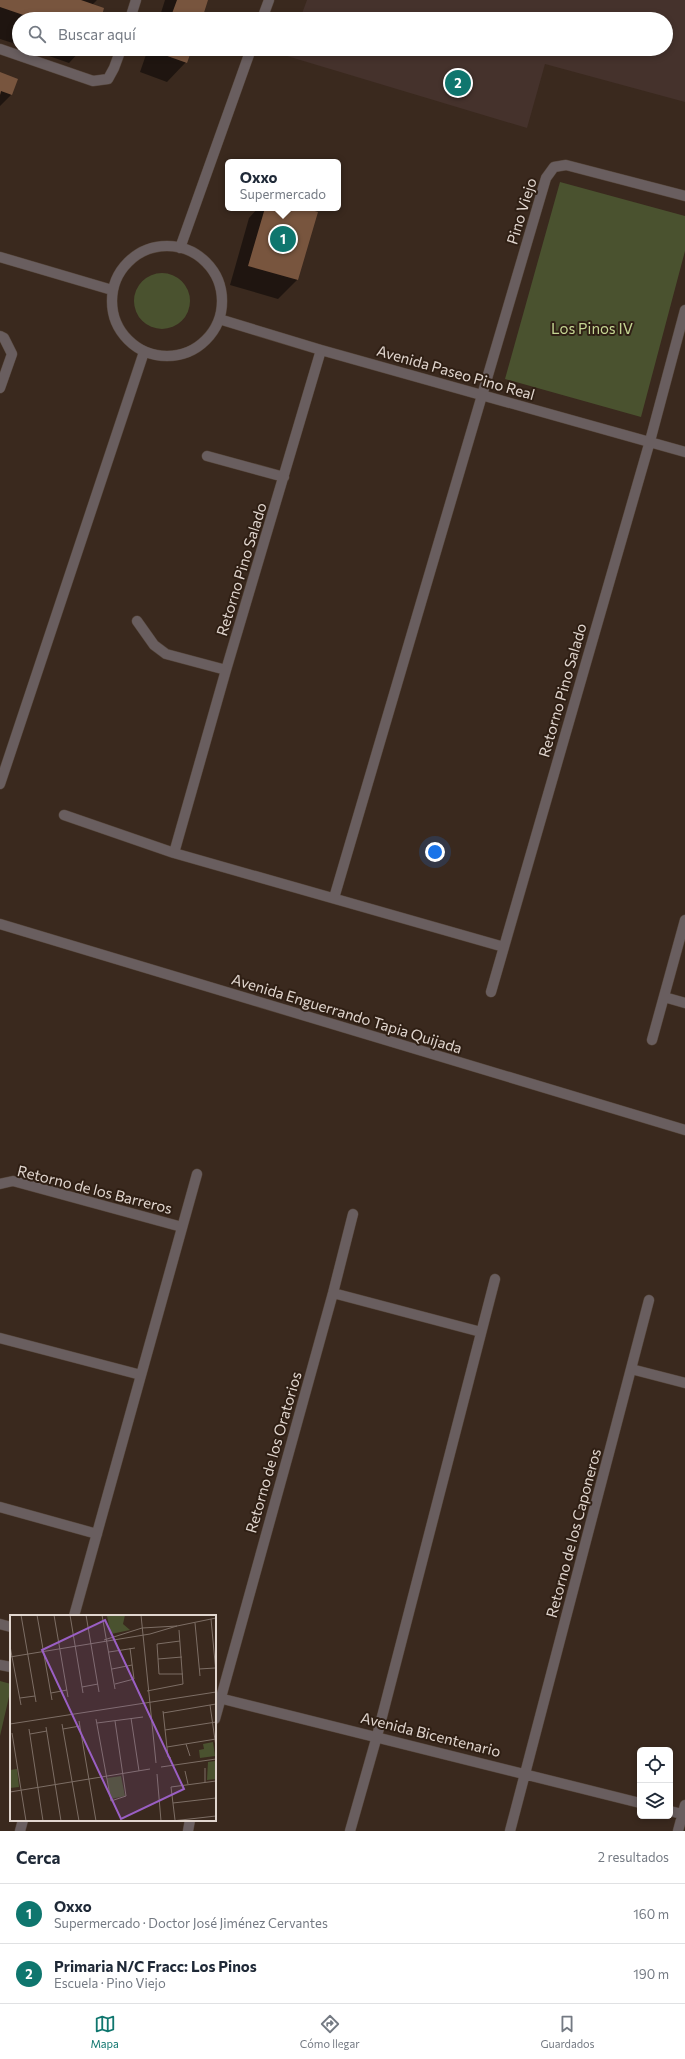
<!DOCTYPE html>
<html lang="es">
<head>
<meta charset="utf-8">
<style>
  body { margin:0; font-family:Commissioner,sans-serif; background:#f2f2f3; color:#1f2937 }
  .controls { position:absolute; right:12px; bottom:12px; display:grid; overflow:hidden; border-radius:6px; box-shadow:0 2px 6px #0003 }
  .controls button { width:36px; height:36px; display:grid; place-items:center; padding:0; border:0; border-bottom:1px solid #e0e1e3; background:#fff; color:#1f2937; font:20px sans-serif }
  .you { position:absolute; left:435px; top:852px; width:14px; height:14px; margin:-10px; border:3px solid #fff; border-radius:50%; background:#1a73e8; box-shadow:0 0 0 6px #1a73e833 }
  .badge { display:grid; place-items:center; width:26px; height:26px; border-radius:50%; background:#0f766e; color:#fff; font-size:13px; font-weight:700 }
  .pin { position:absolute; translate:-50% -50%; border:2px solid #fff; box-shadow:0 1px 4px #0006 }
  .popup { position:absolute; left:225px; top:159px; width:116px; height:52px; box-sizing:border-box; display:grid; place-content:center; border-radius:6px; background:#fff; filter:drop-shadow(0 1px 3px #0005); font-size:13px; white-space:nowrap; color:#747a83 }
  .popup b { font-size:15px; color:#1f2937 }
  .popup::after { content:''; position:absolute; left:50%; top:100%; margin-left:-8px; border:8px solid transparent; border-top-color:#fff }
  .list { margin:0; padding:0; list-style:none }
  h2 { display:flex; justify-content:space-between; align-items:center; height:52px; margin:0; padding:0 16px; font-size:17px }
  h2 small { font-size:13px; font-weight:400; color:#747a83 }
  .list li { display:grid; grid-template-columns:26px 1fr auto; gap:12px; align-items:center; box-sizing:border-box; height:60px; padding:0 16px; border-top:1px solid #e0e1e3 }
  .list b { display:block; font-size:15px; white-space:nowrap }
  .list p { margin:0; font-size:13px; white-space:nowrap; color:#747a83 }
  .list em { font-size:13px; font-style:normal; color:#747a83 }
  .icon { flex:none; width:22px; height:22px; fill:none; stroke:currentColor; stroke-width:2; stroke-linecap:round; stroke-linejoin:round }
  .map { position:relative; flex:none; width:685px; height:1831px; overflow:hidden }
  .search { position:absolute; background:#fff; box-shadow:0 2px 6px #0003; left:12px; right:12px; top:12px; height:44px; display:flex; align-items:center; gap:10px; box-sizing:border-box; padding:0 14px; border-radius:22px; color:#747a83; font-size:15px }
  .sheet { height:172px; background:#fff }
  nav { display:flex; justify-content:space-around; align-items:center; box-sizing:border-box; height:56px; border-top:1px solid #e0e1e3; background:#fff; font-size:11px; color:#747a83 }
  nav a { display:grid; justify-items:center; gap:2px }
  nav .on { color:#0f766e }
  .map>svg:first-child { display:block }
</style>
</head>
<body>
<div class="map">
<svg width="685" height="1831" viewBox="0 0 685 1831">
  <rect width="100%" height="100%" fill="#3a291e"/>
  <path fill="#45322c" d="M307,0H685V102L545,64L527,128L287,56L289,49H666V19H300Z"/>
  <path fill="#4a522f" d="M560,182L685,216V251L641,417L505,379Z
    M134 301a28 28 0 1 1 56 0a28 28 0 1 1-56 0Z
    M0,1681L11,1684V1688L0,1736Z"/>
  <path fill="#0007" d="M0,0H97L92,5L99,19H19V45L0,39Z
    M165,0H207L201,19H159Z
    M29,49H82L69,63Z
    M148,49H191L186,62L167,82L140,72Z
    M0,73L11,95L0,106Z
    M258,208H301L316,212L297,280L278,299L230,285L249,218Z"/>
  <path fill="#78553e" d="M0,0H81L104,8L101,19H35L0,7Z
    M177,0H208L202,19H170Z
    M160,49H192L187,63L159,53Z
    M0,72L18,79L12,95L1,91L0,95Z
    M265,208H305L318,212L298,280L248,266Z"/>
  <g fill="none" stroke-linecap="round" stroke-linejoin="round">
    <g stroke="#55453a" stroke-width="11">
      <path id="minor" d="M130,19L136,0
        M262,19L269,0
        M0,49L93,81L108,79L114,68L121,49
        M112 301a55 55 0 1 1 110 0a55 55 0 1 1-110 0Z
        M180,248L251,49
        M0,257L112,290
        M219,319L321,350L685,452
        M0,336L4,338L12,354L0,388
        M207,456L284,477
        M137,621L154,645L166,654L226,670
        M0,784L144,352
        M64,815L174,853L504,947
        M174,853L226,670L321,350
        M334,898L546,178L554,167L566,165L685,196
        M0,924L685,1130
        M491,992L650,441L685,310
        M664,997L685,1003
        M652,1040L685,920
        M0,1184L13,1181L182,1227
        M333,1293L481,1332
        M0,1338L141,1375
        M631,1369L685,1383
        M0,1507L97,1534
        M74,1616L197,1174
        M0,1624L11,1627
        M0,1665L11,1667
        M215,1697L640,1803
        M215,1719L333,1293L353,1214
        M670,1811L685,1815
        M20,1831L23,1820
        M188,1831L190,1820
        M350,1831L377,1736L495,1279
        M510,1831L649,1300
        M678,1831L685,1805"/>
    </g>
    <use href="#minor" stroke="#695e5f" stroke-width="10"/>
  </g>
  <g text-anchor="middle" dominant-baseline="central" stroke-width="4" stroke-linejoin="round" paint-order="stroke">
    <g font-size="15" fill="#e1d6cf" stroke="#2f1f14">
      <text transform="translate(521 211) rotate(-73)">Pino Viejo</text>
      <text transform="translate(456 372) rotate(16)">Avenida Paseo Pino Real</text>
      <text transform="translate(241 569) rotate(-73)">Retorno Pino Salado</text>
      <text transform="translate(562 690) rotate(-74)">Retorno Pino Salado</text>
      <text transform="translate(347 1013) rotate(17)">Avenida Enguerrando Tapia Quijada</text>
      <text transform="translate(95 1189) rotate(14)">Retorno de los Barreros</text>
      <text transform="translate(273 1452) rotate(-74)">Retorno de los Oratorios</text>
      <text transform="translate(573 1533) rotate(-75)">Retorno de los Caponeros</text>
      <text transform="translate(431 1734) rotate(14)">Avenida Bicentenario</text>
    </g>
    <g font-size="15" fill="#c5d593" stroke="#2f1f14">
      <text x="592" y="328">Los Pinos IV</text>
    </g>
  </g>
  <g transform="translate(10 1615)">
    <rect width="206" height="206" fill="#3a291e"/>
    <path d="M115,0L113,9L120,15L101,19L97,1ZM203,127L205,141L190,143L189,135L194,134L193,129ZM205,146L206,164L197,165L198,147ZM7,154L9,172L0,173V155ZM111,161L115,181L101,184L97,163Z" fill="#4a522f"/>
    <path fill="none" stroke="#7d6e65" stroke-width="1" d="M11,0L26,87M27,0L42,85M44,0L58,82M60,0L73,78M76,0L89,77M92,0L105,74M131,0L146,148M144,0H157M201,4L206,58M185,8L190,61M94,25L132,13L167,11L206,3M170,26L147,29L149,59H173M0,31L11,90M99,37L125,33M0,42L140,19L167,11M148,44L172,42M102,54L122,50M189,54L205,53M105,69L124,64L120,33M72,72L88,69M137,76L173,69L169,15M41,78L57,75M10,83L25,81M200,90L206,132M153,96L158,142L161,143M153,98L206,89M121,103L129,156M86,104L101,186L116,181L105,106M69,106L86,206M87,108L133,102M0,109L206,77M52,109L69,206M36,112L51,206M19,114L33,206M53,114L70,111M155,115L206,107M2,118L16,206M20,119L37,116M176,129L180,141M157,132L206,124M151,152L206,144M175,156L178,169M147,159L151,206M195,167V153M0,177L140,154M163,188L206,183M165,205L161,172L206,166M162,206L206,201"/>
    <path fill="#9a5fc4" fill-opacity="0.15" stroke="#9a5fc4" stroke-width="2" d="M95,5L174,174L111,204L32,35Z"/>
    <rect width="206" height="206" fill="none" stroke="#e1d6cf" stroke-width="2"/>
  </g>
</svg>
<div class="controls">
<button><svg class="icon" aria-label="locate" viewBox="0 0 24 24"><circle cx="12" cy="12" r="6"/><path d="M12 2v4M12 18v4M2 12h4M18 12h4"/></svg></button>
<button><svg class="icon" aria-label="layers" viewBox="0 0 24 24"><path d="M12 4l9 5-9 5-9-5zM3 14l9 5 9-5"/></svg></button>
</div>
<div class="you"></div>
<div class="pin badge" style="left:283px;top:239px">1</div>
<div class="popup"><b>Oxxo</b>Supermercado</div>
<div class="pin badge" style="left:458px;top:83px">2</div>
<div class="search"><svg class="icon" aria-label="search" viewBox="0 0 24 24"><circle cx="10" cy="10" r="6"/><path d="M15 15l6 6"/></svg>Buscar aquí</div>
</div>
<section class="sheet">
<h2>Cerca<small>2 resultados</small></h2>
<ul class="list">
<li><span class="badge">1</span><div><b>Oxxo</b><p>Supermercado · Doctor José Jiménez Cervantes</p></div><em>160 m</em></li>
<li><span class="badge">2</span><div><b>Primaria N/C Fracc: Los Pinos</b><p>Escuela · Pino Viejo</p></div><em>190 m</em></li>
</ul>
</section>
<nav>
<a class="on"><svg class="icon" aria-label="map" viewBox="0 0 24 24"><path d="M3 6l6-2 6 2 6-2v14l-6 2-6-2-6 2zM9 4v14M15 6v14"/></svg>Mapa</a>
<a><svg class="icon" aria-label="directions" viewBox="0 0 24 24"><path d="M12 3l9 9-9 9-9-9zM9 14v-3h6M13 9l2 2-2 2"/></svg>Cómo llegar</a>
<a><svg class="icon" aria-label="saved" viewBox="0 0 24 24"><path d="M7 4h10v16l-5-4-5 4z"/></svg>Guardados</a>
</nav>
</body>
</html>
